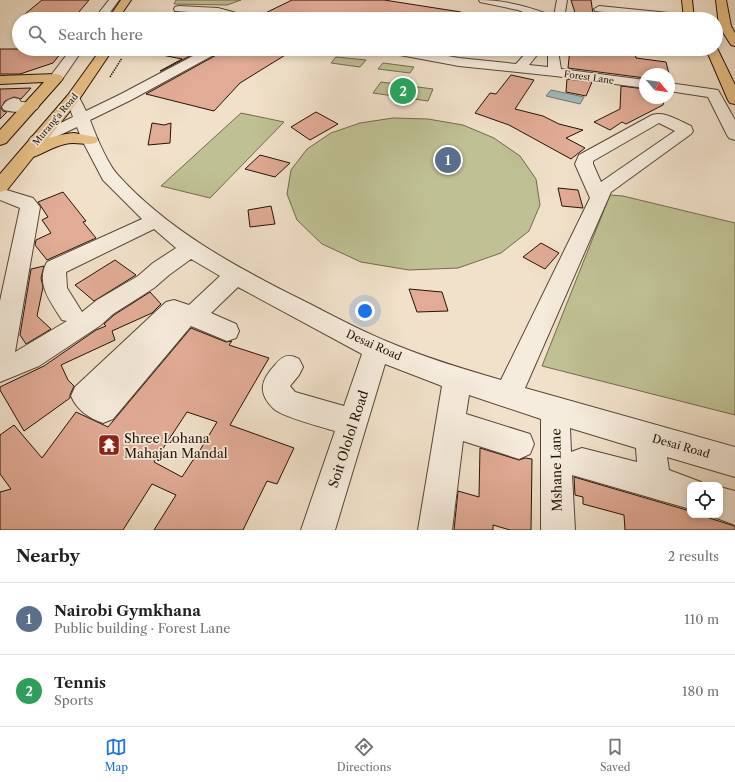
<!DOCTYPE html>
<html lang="en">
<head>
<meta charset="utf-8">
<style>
  body { margin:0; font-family:"Libre Caslon Text",serif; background:#f2f2f2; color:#202124 }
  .controls { position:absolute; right:12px; bottom:12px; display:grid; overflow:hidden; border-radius:8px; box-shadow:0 2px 6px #0003 }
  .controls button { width:36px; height:36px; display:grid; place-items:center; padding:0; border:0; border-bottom:1px solid #e0e0e0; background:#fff; color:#202124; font:20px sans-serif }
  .compass { position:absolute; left:639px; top:68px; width:36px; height:36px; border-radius:50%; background:#fff; box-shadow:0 2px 6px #0003; rotate:119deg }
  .you { position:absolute; left:365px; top:311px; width:14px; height:14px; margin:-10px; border:3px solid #fff; border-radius:50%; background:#1a73e8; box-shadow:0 0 0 6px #1a73e833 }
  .badge { display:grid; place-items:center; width:26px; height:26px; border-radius:50%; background:#1a73e8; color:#fff; font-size:13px; font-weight:700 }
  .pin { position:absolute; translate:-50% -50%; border:2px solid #fff; box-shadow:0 1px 4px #0006 }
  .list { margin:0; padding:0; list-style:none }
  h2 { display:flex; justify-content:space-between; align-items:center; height:52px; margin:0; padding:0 16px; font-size:17px }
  h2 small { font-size:13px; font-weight:400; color:#757577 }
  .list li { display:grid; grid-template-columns:26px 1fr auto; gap:12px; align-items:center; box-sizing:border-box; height:72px; padding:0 16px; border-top:1px solid #e0e0e0 }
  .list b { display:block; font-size:15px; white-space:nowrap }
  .list p { margin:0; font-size:13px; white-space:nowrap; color:#757577 }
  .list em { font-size:13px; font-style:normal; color:#757577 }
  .icon { flex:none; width:22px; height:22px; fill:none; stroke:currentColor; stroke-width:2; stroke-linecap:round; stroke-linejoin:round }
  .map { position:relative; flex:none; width:735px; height:530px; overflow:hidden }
  .search { position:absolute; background:#fff; box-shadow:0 2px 6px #0003; left:12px; right:12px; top:12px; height:44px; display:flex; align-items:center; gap:10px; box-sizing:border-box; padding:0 14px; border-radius:22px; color:#757577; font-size:15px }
  .sheet { height:196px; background:#fff }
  nav { display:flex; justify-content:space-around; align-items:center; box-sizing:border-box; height:56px; border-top:1px solid #e0e0e0; background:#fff; font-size:11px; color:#757577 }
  nav a { display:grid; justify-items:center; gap:2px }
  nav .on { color:#1a73e8 }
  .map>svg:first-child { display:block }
</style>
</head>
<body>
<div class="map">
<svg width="735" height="530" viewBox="0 0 735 530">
  <rect width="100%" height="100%" fill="#f1e1ca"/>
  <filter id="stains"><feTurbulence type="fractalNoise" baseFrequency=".005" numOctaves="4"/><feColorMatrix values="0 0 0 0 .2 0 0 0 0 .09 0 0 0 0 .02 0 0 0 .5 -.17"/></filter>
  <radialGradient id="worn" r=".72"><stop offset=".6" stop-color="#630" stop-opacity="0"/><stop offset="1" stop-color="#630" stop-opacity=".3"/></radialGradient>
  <path fill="#bfc194" stroke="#726a4c" d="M176,0H241L227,5L174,4Z
    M336,57L366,60L360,67L331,63Z
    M383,63L414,67L410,73L378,69Z
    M381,82L433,89L428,101L373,93Z
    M241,113L284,122L210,198L161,186Z
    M393,118L428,119L463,125L494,138L520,156L536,179L540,205L529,231L501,253L458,268L409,270L361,262L322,244L297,220L287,194L291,170L307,149L331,133L360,123Z
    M610,195L623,196L735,223V415L542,366Z"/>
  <path fill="#9ebbc0" stroke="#6d7875" d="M551,90L584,97L580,104L546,96Z"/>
  <path fill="#e2ab96" stroke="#241305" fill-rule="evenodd" d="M42,0H89L74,18L19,19Z
    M292,0H384L461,12L460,19H422L407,16L403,19L375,18L373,19H253Z
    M571,0H591L593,14H591V19H577Z
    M0,49H64L53,63L20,74H0Z
    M162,49H203L161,71H160L182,59L162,55Z
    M222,49H295L240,83L214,111L146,94L220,53Z
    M570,49H634L636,58L666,62L669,74H645V78L568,68Z
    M511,75L534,80L515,109L543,116L559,124L583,130L566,138L585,148L571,159L509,125L475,113L490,93L496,94Z
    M567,79L592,82L586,96L566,92Z
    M621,86L645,89V98H665L663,105L626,124L622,122L610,130L594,122L620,109Z
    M31,88L21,99L14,97L5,101L1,108L3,111L7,112L0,119V89Z
    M316,112L338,124L310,140L291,127Z
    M152,123L164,125L171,123L170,143L148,145Z
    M260,155L290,163L275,177L245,169Z
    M558,188L578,190L583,208L562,206Z
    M63,192L86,221L83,222L96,238L47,260L35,245L36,240L51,233L42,220L48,217L38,202Z
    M271,206L275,224L250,227L248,210Z
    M541,243L559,253L545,269L523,257Z
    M115,260L136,275L94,301L75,285Z
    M44,266L41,278L43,287L37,316L51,329L26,344L20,335L31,269Z
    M409,289L442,292L448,311L417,312Z
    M150,292L161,304L152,313L112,331L115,340L61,365L68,380L74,386L70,395V398L24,431L0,390V387L44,366L96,330L106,326L104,324L114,315Z
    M191,328L226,342L232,341L229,345L269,358L230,425L294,448L277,484L267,481L243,530H154L176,495L152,484L123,530H0V492L11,489L0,474V435L14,425L42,458L76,412L108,427ZM187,412L217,422L194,460H193L182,477L154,462Z
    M480,448L519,460L525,458L532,459L531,530H510L493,525V530H454L458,491L479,497Z
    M574,477L690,511V515H700L728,524L735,526V530H625L624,515L583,504V497L575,495Z"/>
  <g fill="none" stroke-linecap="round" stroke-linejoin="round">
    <g stroke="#574636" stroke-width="2">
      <path id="minor" d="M109,0H119L105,19H94Z
        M479,0C507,0 528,7 554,16L557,0H567L564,19H542L518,10L480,2Z
        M179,6L218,8L251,17L252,19H235L217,14L175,11L174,9L175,7Z
        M599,6L689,15L694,18L667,19L595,11L594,9Z
        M71,49H83L61,81H51L49,78Z
        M206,49H221L219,52L131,100L90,120C96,136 107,162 117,174C167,230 236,267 302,300C330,314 357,329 386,341C423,357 463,369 501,380L590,198L575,164L579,155L652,115C665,111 679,121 691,126L693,131L691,134L611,192L525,388L735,447V477L667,457L669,470L701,482L703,485H690V509L572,475L575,530H541V419L469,395L466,414L530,434L534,444L530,454L519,459L463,441L452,530H418L442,386L385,364L335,530H301L335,431C322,427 283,417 274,409C257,393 261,380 275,365C279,360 284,355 291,356C293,356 297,358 299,359L303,367L299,375L290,386L295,392L344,406L362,354L238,287L211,313L236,324L239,331L236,338L227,341L191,326L113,419L103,423C89,418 77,410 71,396L75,387L166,302L174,300L189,305L220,276L191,259L169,275L154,288L113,314L101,325L39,366L0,382V301L20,208L0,200V188L33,198L40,207L15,352L67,321L62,320C51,302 35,284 47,262L142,219L103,180L82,140L77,127L43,143L37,145L31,143L29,140L31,137L73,117L66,98L68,95L73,94L78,95L86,111L121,94ZM659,123L675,131L601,182L593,164V161ZM154,229L176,248L153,263L138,276L97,300L82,312L67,288L66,272ZM570,428L636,448L637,462L582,448L571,452Z
        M383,49H409L459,58L516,64L525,54L527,49H539L537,55L529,65L548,67V49H560L559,57L561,69L645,80V88L555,76L459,66L389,53L385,52Z
        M669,83L718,90L735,120V140L729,138L727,135L708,97L669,91Z
        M14,98L19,99L21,102L37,103L39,106L37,109C27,112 14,113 4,110L2,107C5,102 8,99 14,98Z
        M720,487L735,491V525L709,515H720Z"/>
    </g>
    <g stroke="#241305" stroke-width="2">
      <path id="major" d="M682,0H692L694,19H684Z
        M716,0H726L731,26L735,33V46L731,45L719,26Z
        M716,46L735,85V104L730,103L728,100L706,49H716Z
        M56,74L61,75L63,78L61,81L6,143L0,145V130L44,82L0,84V76Z
        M74,133L96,137L98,140L96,143C86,146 76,141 65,144C51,147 40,156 27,159L21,158L19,154C27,142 60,134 74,133Z"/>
    </g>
    <g stroke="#241305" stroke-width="2">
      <path id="highway" d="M121,0H131L118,19H108Z
        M101,49H113L78,101L7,190L0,192V174L68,95Z"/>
    </g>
    <path stroke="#241305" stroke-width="1.5" stroke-dasharray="1.5 1" stroke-linecap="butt" d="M110,77L122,58"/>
    <use href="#minor" fill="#f6ecdd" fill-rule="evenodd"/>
    <use href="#major" fill="#e8c085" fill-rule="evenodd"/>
    <use href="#highway" fill="#e8c085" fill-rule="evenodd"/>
  </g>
  <defs>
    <g id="temple-square" transform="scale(1.15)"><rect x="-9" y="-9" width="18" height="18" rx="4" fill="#8f2418" stroke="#f6ecdd"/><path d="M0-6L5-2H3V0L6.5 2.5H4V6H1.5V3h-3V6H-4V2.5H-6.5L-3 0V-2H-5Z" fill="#fff"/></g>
  </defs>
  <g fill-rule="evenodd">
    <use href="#temple-square" x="109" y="445"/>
  </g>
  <g text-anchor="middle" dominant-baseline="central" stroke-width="3.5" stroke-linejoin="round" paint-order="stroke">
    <g font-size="9" fill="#241305" stroke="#f6ecdd">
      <text transform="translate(589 77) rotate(8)">Forest Lane</text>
      <text transform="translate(55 119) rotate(-50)">Murang'a Road</text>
    </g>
    <g font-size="11" fill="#241305" stroke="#f6ecdd">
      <text transform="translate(374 345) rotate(24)">Desai Road</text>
      <text transform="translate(681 446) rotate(16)">Desai Road</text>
    </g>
    <g font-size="13" fill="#241305" stroke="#f6ecdd" text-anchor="start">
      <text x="124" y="438">Shree Lohana<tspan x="124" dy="15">Mahajan Mandal</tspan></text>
    </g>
    <g font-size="13" fill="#241305" stroke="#f6ecdd">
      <text transform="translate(348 439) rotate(-72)">Soit Ololol Road</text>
      <text transform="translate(556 470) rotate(-91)">Mshane Lane</text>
    </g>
  </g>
  <rect width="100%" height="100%" filter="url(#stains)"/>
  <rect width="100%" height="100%" fill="url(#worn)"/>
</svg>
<div class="controls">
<button><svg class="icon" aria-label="locate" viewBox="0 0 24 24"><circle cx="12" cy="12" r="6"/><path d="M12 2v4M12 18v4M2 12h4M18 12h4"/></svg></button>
</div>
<svg class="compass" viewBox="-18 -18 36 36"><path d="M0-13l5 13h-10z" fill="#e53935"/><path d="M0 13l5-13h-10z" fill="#757577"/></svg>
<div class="you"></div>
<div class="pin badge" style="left:448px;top:160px;background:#5c6f8a">1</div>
<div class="pin badge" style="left:403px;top:91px;background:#2e9e5b">2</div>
<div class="search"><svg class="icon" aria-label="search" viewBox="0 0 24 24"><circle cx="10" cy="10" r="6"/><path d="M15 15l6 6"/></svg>Search here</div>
</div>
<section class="sheet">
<h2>Nearby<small>2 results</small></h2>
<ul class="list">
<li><span class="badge" style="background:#5c6f8a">1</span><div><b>Nairobi Gymkhana</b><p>Public building · Forest Lane</p></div><em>110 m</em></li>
<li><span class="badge" style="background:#2e9e5b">2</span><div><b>Tennis</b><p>Sports</p></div><em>180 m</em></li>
</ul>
</section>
<nav>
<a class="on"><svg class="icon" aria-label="map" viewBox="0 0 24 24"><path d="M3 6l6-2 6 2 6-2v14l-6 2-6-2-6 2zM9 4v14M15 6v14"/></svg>Map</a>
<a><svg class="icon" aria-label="directions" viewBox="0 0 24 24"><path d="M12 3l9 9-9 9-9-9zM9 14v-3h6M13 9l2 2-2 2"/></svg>Directions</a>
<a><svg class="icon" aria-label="saved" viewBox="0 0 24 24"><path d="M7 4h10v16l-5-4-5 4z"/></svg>Saved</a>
</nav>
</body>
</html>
